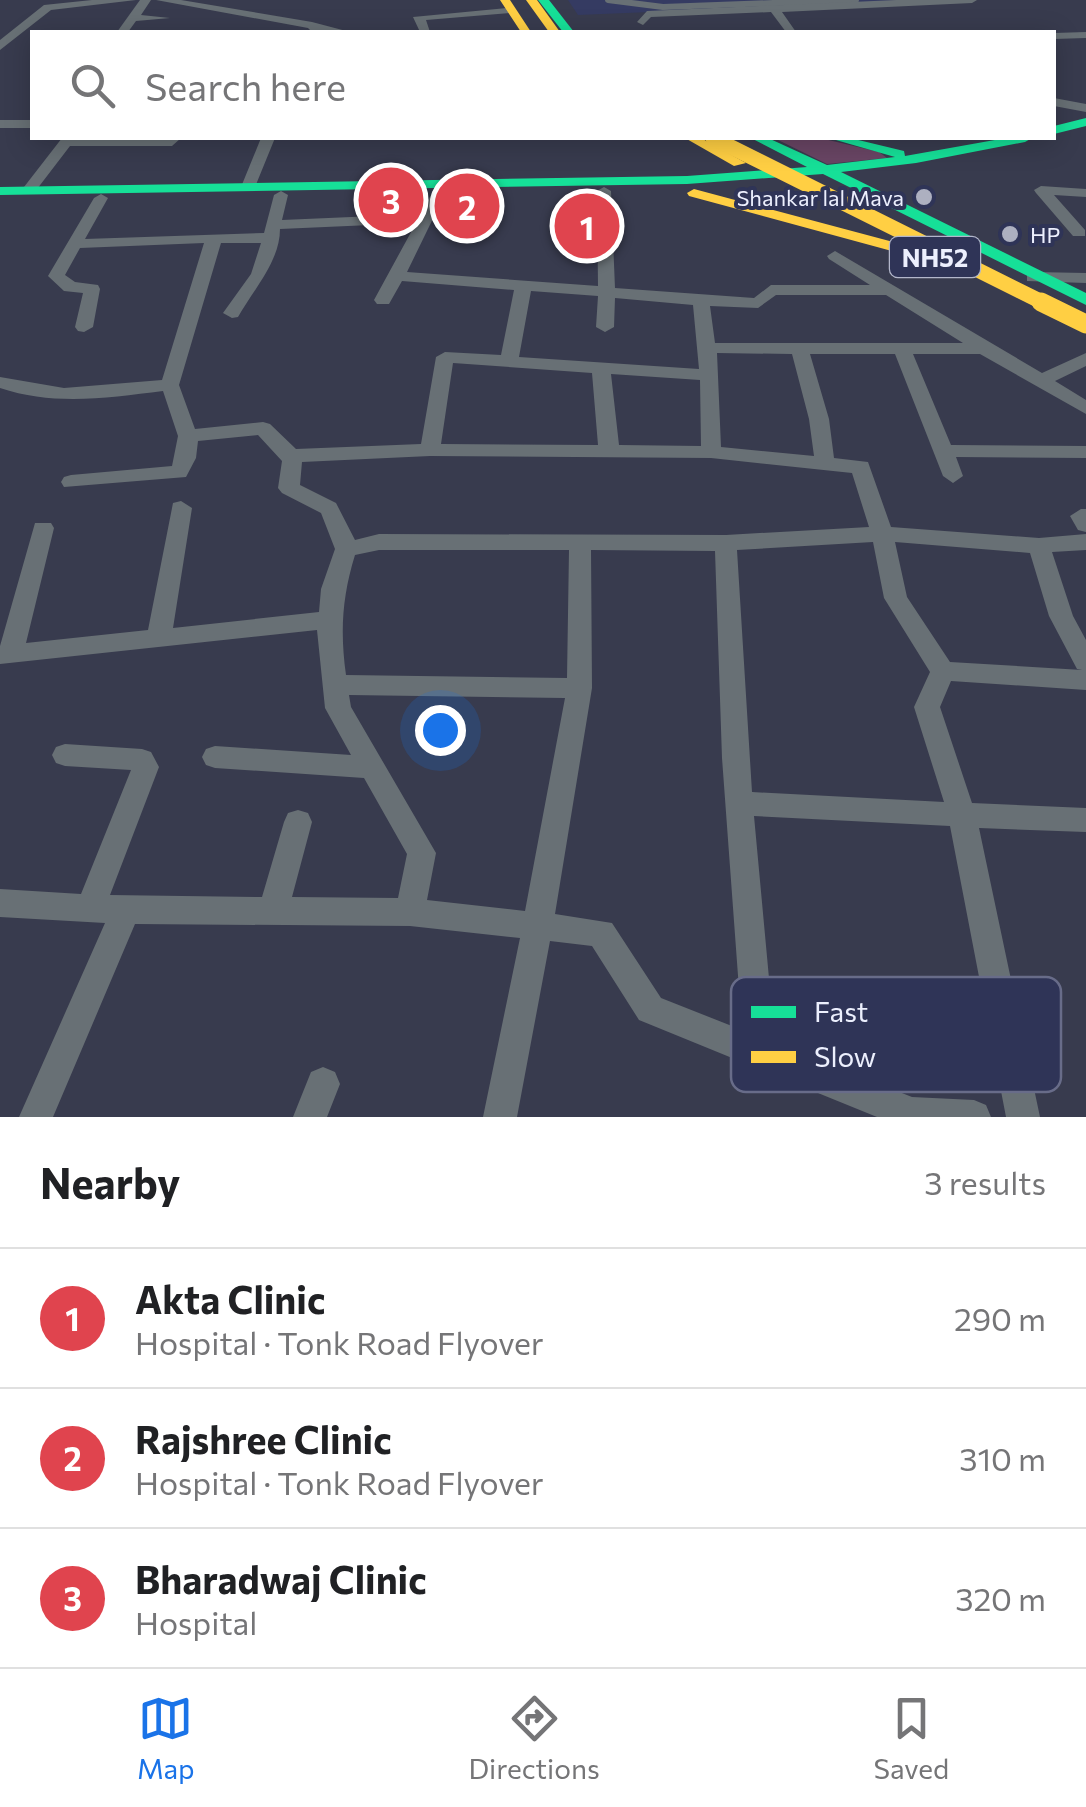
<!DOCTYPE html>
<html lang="en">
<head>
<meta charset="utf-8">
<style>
  body { margin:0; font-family:Commissioner,sans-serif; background:#f6f6f6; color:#202124 }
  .you { position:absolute; left:440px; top:730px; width:35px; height:35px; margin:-25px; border:8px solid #fff; border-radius:50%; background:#1a73e8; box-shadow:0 0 0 15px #1a73e833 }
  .badge { display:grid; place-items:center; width:65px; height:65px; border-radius:50%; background:#1a73e8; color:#fff; font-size:32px; font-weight:700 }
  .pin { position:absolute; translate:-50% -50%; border:5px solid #fff; box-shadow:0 2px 10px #0006 }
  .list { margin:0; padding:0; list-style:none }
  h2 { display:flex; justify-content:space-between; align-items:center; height:130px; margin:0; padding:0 40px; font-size:42px }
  h2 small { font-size:32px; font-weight:400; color:#757577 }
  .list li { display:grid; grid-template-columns:65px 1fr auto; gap:30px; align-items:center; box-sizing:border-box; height:140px; padding:0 40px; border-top:2px solid #e0e0e0 }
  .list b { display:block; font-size:38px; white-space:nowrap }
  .list p { margin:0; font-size:32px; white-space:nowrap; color:#757577 }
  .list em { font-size:32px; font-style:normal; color:#757577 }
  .icon { flex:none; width:55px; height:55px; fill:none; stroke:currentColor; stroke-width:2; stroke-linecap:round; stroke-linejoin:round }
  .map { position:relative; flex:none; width:1086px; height:1117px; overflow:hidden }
  .search { position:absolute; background:#fff; box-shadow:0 5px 25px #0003; left:30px; right:30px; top:30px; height:110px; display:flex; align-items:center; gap:25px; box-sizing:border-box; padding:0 35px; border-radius:0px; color:#757577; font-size:38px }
  .sheet { height:550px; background:#fff }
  nav { display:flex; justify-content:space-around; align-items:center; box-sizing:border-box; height:140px; border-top:2px solid #e0e0e0; background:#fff; font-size:28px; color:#757577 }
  nav a { display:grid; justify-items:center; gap:5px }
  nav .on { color:#1a73e8 }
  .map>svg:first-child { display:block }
</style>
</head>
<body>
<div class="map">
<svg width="1086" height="1117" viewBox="0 0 1086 1117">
  <rect width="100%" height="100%" fill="#383b4e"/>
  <path fill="#353b62" d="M568,0H933L578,15Z"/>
  <path fill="#694564" d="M774,138H820L879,152L887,158L827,164Z"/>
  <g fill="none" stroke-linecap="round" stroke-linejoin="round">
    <path stroke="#687075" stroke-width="6" d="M608,0L663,7L856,0"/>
    <path fill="#687075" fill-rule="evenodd" d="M92,0H136L51,10L0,50V40L44,5Z
      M140,0H151L141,15L170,18L136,21L128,32H117Z
      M156,0H181L312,22L350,32H312L308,28Z
      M896,0H977L972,3L782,12L796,32H786L771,12L651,17L643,25L637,22L647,11Z
      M507,8L511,13L426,20L430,32H420L413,17Z
      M1086,32V38L1054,39V33Z
      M1054,98L1086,104V112L1054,106Z
      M0,120H32V128H0Z
      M62,138H181L172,146H70L34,193H24V187Z
      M261,138H275L255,187L243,190L241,187Z
      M1041,186L1086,189V197L1054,195L1085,230V236H1073L1036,193L1034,190Z
      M604,187L611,191L615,288L754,298L771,285H870L829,259L827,256L835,251L1042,373L1086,353V366L1055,381L1086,400V414L980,354H913L951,445L1086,446V458L956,457L963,476L953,483L943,476L895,354H810L829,419L834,458L868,462L891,527L1039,538L1086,534V550L1052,552L1073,616L1086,640V690L951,681L940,707L972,803L1086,808V832L979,828L1040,1117H1006L950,826L754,816L775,1043L912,1097L974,1100L986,1105L991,1117H877L639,1020L592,946L550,941L517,1117H483L520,938L410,926L135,924L53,1117H19L105,923L0,917V889L81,894L131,770L65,766L56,763L52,755L56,747L65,744L142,749L151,752L159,767L110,895L262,897L284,822L288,813L298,810L308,813L312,822L292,897L398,898L407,854L364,778L215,768L206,765L202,757L206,749L215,746L351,755L325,708L317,630L0,664V646L35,523H51L54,528L26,643L148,630L173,503L181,501L192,508L173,628L319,612L321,589L335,549L321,513L282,493L278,488L282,461L258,435L198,441L196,458L186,477L64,487L61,482L64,477L71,475L172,466L178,436L163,391C107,398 54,406 0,388V377L64,388L162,380L204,243L80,248L65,275L75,282L98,285L100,289L93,327L84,332L78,331L75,327L83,293L64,291L48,276L94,198L101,194L108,198L85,239L264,233L274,195L281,191L288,195L282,220L421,214L433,191L438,190L445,194L407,272L598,286L597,191ZM416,223L374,300L377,304H389L402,281L514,290L501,355L445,352L436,357L421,444L296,449L270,424L263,422L195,429L179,385L221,243H261L251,274L223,313L232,318L238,317C254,289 280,261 280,229ZM531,291L598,296L596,327L605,332L614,327L615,298L693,305L699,369L519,357ZM776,295H886L963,343H715L710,306L758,308ZM717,353L792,354L809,419L814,456L721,447ZM453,363L592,373L598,445L441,444ZM611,374L700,380L701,446L619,445ZM430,456L711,458L852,473L869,527L726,535L379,534L355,540L336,503L300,485L302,462ZM873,542L884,598L930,672L914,707L944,802L752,792L737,550ZM895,542L1030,553L1049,616L1077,669L1082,670L950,662L907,597ZM379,550H569L567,678L346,675C340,632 342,597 355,555ZM591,550L715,551L722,758L742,1030L661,998L612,923L555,914L592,688ZM349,695L565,698L525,911L427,900L436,853L351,707Z
      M1033,272L1086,273V283L1027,281V273Z
      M1081,509H1086V532L1078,530L1070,516Z
      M323,1067L335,1072L340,1084L327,1117H293L311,1072Z"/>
    <path fill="#16e098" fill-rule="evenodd" d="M538,0H549L574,32H563Z
      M1086,118V126L1054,134V126Z
      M751,138H768L827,165L895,157L829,138H850L904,151L905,156L1006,138H1032L1025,142L916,163L841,172L1086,293V305L823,174L687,184L0,195V187L687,176L807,167Z"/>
    <path fill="#ffcf43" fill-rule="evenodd" d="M500,0H510L531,32H521Z
      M526,0H537L560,32H549Z
      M685,138H701L746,163L734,166Z
      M694,189L942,255L944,258L936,263L689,196L687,193Z"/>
    <path stroke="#ffcf43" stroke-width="15" d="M713,138L1046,304"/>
    <path stroke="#ffcf43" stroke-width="19" d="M1041,302L1086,324"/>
  </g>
  <path fill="#404859" d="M581,209L594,210V251H580Z"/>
  <path fill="#4a5468" stroke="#343b49" stroke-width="2.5" d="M581,209L594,210V240H580Z"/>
  <g fill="#adb0c0" stroke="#2f3457" stroke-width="4">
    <circle cx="924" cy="197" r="10"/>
    <circle cx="1010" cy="234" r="10"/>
  </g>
  <g text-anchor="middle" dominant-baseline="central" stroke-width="8" stroke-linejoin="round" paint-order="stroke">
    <g font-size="22" fill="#eceffd" stroke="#2f3457" text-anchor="end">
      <text x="904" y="197">Shankar lal Mava</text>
      <text x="1030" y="234" text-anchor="start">HP</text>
    </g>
    <rect fill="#2f3457" stroke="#b3b7cb" stroke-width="2.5" x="890" y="237" width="90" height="40" rx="8"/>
    <g font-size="25" font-weight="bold" fill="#eceffd">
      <text x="935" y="257">NH52</text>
    </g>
  </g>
  <rect x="731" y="977" width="330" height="115" rx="15" fill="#2f3457" stroke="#686c89" stroke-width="2.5"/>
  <rect x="751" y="1006" width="45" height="12" fill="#16e098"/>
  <rect x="751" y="1051" width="45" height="12" fill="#ffcf43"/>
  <g font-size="28" fill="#eceffd">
    <text x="814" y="1022">Fast</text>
    <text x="814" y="1067">Slow</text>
  </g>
</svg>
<div class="you"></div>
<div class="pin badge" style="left:587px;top:226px;background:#e0444e">1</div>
<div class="pin badge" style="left:467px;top:206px;background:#e0444e">2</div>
<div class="pin badge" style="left:391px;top:200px;background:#e0444e">3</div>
<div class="search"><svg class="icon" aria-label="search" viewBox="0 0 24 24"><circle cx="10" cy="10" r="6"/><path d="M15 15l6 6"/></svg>Search here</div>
</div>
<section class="sheet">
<h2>Nearby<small>3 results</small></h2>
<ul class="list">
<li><span class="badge" style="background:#e0444e">1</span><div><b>Akta Clinic</b><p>Hospital · Tonk Road Flyover</p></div><em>290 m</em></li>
<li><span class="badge" style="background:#e0444e">2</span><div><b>Rajshree Clinic</b><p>Hospital · Tonk Road Flyover</p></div><em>310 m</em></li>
<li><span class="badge" style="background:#e0444e">3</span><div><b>Bharadwaj Clinic</b><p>Hospital</p></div><em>320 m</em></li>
</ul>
</section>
<nav>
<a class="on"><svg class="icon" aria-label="map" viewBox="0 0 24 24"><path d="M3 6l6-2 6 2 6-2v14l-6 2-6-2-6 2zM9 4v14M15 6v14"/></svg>Map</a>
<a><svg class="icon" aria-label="directions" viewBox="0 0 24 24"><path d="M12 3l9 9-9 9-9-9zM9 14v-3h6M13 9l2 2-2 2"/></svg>Directions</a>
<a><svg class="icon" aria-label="saved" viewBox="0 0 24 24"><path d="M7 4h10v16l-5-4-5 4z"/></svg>Saved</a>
</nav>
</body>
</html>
